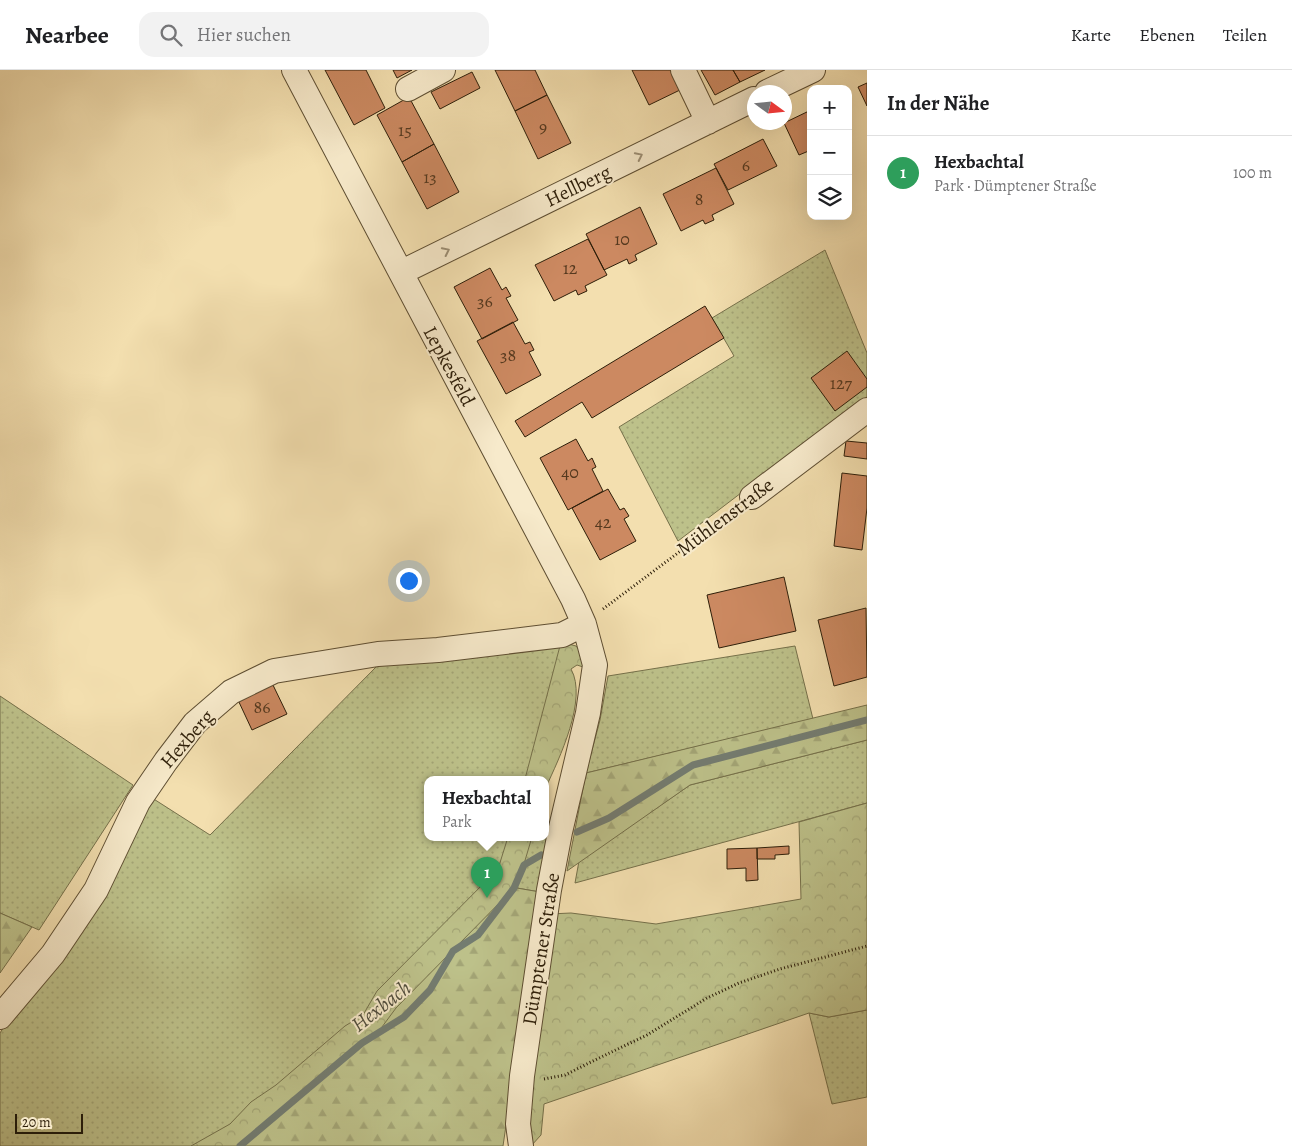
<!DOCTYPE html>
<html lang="de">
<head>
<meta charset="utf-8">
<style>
  body { margin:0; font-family:Alegreya,serif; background:#f2f2f2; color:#202124 }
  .controls { position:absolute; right:15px; top:15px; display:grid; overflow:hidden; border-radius:10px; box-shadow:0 5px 20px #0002 }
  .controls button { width:45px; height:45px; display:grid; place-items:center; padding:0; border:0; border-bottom:1px solid #e0e0e0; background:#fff; color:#202124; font:25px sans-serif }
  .compass { position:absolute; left:747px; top:15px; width:45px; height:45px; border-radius:50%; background:#fff; box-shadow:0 5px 20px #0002; rotate:105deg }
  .scale { position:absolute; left:15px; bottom:12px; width:68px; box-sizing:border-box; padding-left:5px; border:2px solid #2d1e09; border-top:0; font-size:14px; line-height:18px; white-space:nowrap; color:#2d1e09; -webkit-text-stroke:4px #f7eacb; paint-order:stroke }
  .you { position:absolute; left:408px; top:510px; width:18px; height:18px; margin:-12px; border:4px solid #fff; border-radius:50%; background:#1a73e8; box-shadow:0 0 0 8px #1a73e833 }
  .badge { display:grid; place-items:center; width:32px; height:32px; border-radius:50%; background:#8f2418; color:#fff; font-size:16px; font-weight:700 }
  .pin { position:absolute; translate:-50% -41px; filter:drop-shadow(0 1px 2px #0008) }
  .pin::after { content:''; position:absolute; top:26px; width:18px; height:15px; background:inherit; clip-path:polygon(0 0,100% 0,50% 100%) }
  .popup { position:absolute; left:424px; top:706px; width:125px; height:65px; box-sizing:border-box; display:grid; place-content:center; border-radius:10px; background:#fff; filter:drop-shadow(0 1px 4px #0005); font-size:16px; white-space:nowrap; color:#757577 }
  .popup b { font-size:19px; color:#202124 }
  .popup::after { content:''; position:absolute; left:50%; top:100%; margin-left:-10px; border:10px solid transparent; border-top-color:#fff }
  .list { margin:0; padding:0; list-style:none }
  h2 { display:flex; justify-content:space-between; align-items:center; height:65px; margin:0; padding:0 20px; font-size:21px }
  h2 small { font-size:16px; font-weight:400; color:#757577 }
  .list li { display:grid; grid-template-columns:32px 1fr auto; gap:15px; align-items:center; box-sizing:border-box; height:75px; padding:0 20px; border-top:1px solid #e0e0e0 }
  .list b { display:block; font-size:19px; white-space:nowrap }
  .list p { margin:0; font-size:16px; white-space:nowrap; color:#757577 }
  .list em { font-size:16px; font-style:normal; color:#757577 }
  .icon { flex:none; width:28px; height:28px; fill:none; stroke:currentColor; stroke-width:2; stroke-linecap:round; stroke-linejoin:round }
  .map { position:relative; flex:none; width:867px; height:1076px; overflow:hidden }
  header { display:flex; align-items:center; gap:30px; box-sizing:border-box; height:70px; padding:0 25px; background:#fff; border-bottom:1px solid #e0e0e0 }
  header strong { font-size:24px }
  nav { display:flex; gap:28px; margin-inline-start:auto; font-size:18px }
  .search { width:350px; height:45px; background:#f2f2f2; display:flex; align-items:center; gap:12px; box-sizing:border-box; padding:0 18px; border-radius:15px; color:#757577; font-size:19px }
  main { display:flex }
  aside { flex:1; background:#fff }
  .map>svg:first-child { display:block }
</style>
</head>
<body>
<header>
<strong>Nearbee</strong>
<div class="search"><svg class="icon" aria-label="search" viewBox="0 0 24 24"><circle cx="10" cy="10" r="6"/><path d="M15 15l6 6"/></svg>Hier suchen</div>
<nav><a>Karte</a><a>Ebenen</a><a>Teilen</a></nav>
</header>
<main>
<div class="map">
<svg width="867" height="1076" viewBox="0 0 867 1076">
  <defs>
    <pattern id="grass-dots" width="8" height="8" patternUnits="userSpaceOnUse" patternTransform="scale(1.25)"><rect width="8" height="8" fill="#bdc18a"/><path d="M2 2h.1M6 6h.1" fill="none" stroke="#a3a576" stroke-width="1.8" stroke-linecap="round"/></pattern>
    <pattern id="forest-firs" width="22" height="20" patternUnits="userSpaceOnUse" patternTransform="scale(1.25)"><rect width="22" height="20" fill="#bdc18a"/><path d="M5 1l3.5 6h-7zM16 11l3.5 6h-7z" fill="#a3a576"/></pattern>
    <pattern id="park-crowns" width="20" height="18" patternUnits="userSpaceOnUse" patternTransform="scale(1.25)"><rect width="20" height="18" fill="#bdc18a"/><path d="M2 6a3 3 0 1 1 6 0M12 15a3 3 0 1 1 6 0" fill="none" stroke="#a3a576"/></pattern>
  </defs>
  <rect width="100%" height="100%" fill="#f3dfaf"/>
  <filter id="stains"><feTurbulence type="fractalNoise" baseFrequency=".004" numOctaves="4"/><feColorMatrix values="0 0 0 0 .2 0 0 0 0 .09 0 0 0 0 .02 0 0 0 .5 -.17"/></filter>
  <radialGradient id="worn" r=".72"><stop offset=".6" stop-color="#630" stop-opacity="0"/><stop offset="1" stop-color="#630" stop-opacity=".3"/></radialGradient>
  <path fill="url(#grass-dots)" stroke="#75704a" d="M825,180L867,283V327L678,471L619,357L734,286L712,248Z
    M547,574L568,580L537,709H428V767H520L519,771L546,767L547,764L540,822L511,817L228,1076H0V963L149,726L210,765L377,596Z
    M795,576L813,649L586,703L600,650L608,606Z
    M0,626L133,715L39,860L0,843Z
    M867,670V733L575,813L579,791L690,715Z
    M867,940V1027L832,1034L809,943L829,947Z"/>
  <path fill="url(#forest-firs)" stroke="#75704a" d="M867,635V670L690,715L567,801L586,703Z
    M511,817L540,822L503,1076H228Z
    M0,843L32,857L0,903Z"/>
  <path fill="url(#park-crowns)" stroke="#75704a" d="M561,572L576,576L591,594L589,599L577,595L571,599C588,629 559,689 546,717V709H525Z
    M867,733V940L829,947L809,943L544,1034L541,1065L531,1076L527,1015L549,844L571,843L656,854L801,829L799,752Z
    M508,767H532L518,814L396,938L379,961L240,1076H191L230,1054L251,1032L276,1015L345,956L363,945L377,921L498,799Z"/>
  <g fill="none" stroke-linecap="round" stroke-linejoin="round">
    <path stroke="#737c71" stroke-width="7" d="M577,762L609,748L693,695L867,650
      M240,1076L362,973L404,947L430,920L453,881L478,865L514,818L524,795L541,785"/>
  </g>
  <path fill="#cc8961" stroke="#2d1e09" d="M325,0H366L385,38L354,55Z
    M393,0H412L397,8Z
    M495,0H535L547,25L515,41Z
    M632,0H672L682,19L649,35Z
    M701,0H733L740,12L715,25Z
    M733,0H765L740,12Z
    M472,2L480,18L440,39L431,22Z
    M867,13V36L858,17Z
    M547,25L571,73L538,89L515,41Z
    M409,27L434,74L402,92L377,45Z
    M811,40V80L799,85L784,53Z
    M763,69L777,96L728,120L714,94Z
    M434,74L459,122L427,139L402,92Z
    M716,98L734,134L712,145L714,150L705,154L703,150L681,161L663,124Z
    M640,137L657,174L635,185L637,190L629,194L627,189L604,200L586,164Z
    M588,169L607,205L585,216L587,221L578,225L576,220L554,231L535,195Z
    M490,198L502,220L506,217L511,226L506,228L518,250L482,269L454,217Z
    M705,236L724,268L592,348L582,332L525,367L515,351Z
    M513,252L525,274L530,272L534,280L529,282L541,305L506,324L477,271Z
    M847,281L867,309V317L835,341L811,308Z
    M576,369L588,391L592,388L596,397L592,399L603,421L568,440L540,388Z
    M846,371L867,373V389L844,386Z
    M842,403L867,406V438L862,480L834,476Z
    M608,419L620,440L624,438L629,446L624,449L636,471L600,490L572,438Z
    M784,507L796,561L719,578L707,525Z
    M866,538L867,607L834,616L818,550Z
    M272,613L287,644L252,660L238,630Z
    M789,776V784L775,785V789H757V778Z
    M757,778L758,810L746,811V798L727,799V779Z"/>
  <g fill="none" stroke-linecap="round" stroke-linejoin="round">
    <g stroke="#5e4e32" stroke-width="26">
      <path id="minor" d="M294,0L573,529L584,554L595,595L588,643L560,762L549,820L522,1006L518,1054L521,1076
        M683,0L708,52
        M408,19L443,0
        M767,22L813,0
        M402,202L754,29
        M752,427L867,340
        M0,947L53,884L96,820L138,732L166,691L195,653L231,622L274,601L378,584L438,580L562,565L584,554"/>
    </g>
    <path stroke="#2d1e09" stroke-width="3" stroke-dasharray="1 2.5" stroke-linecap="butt" d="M603,539L734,441
      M544,1009L565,1005L595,990L647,965L707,928L739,913L780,899L867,876"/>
    <use href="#minor" stroke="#f7eacb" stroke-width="24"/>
  </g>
  <defs><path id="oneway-chevron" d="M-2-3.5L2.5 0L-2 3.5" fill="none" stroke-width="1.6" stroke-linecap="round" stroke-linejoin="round" transform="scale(1.25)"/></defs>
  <g stroke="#9c8e74">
    <use href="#oneway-chevron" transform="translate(639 86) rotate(-26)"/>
    <use href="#oneway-chevron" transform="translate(446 181) rotate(-26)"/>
  </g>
  <g text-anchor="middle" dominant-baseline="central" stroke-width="4" stroke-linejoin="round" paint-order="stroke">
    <g font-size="18" fill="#55391f">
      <text x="543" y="57">9</text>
      <text x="405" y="60">15</text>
      <text x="746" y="95">6</text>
      <text x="430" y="107">13</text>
      <text x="699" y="129">8</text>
      <text x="622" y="169">10</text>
      <text x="570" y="198">12</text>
      <text x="485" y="231">36</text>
      <text x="508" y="285">38</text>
      <text x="841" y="313">127</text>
      <text x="570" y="402">40</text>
      <text x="603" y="452">42</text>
      <text x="262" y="637">86</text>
    </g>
    <g font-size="20" fill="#2d1e09" stroke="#f7eacb">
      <text transform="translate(578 116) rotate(-26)">Hellberg</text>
      <text transform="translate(449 296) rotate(62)">Lepkesfeld</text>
      <text transform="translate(725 447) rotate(-37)">Mühlenstraße</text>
      <text transform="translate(187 669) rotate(-49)">Hexberg</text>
      <text transform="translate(541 879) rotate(-81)">Dümptener Straße</text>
    </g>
    <g font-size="21" font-style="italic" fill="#504d3d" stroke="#f7eacb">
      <text transform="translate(381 936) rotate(-38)">Hexbach</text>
    </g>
  </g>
  <rect width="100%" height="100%" filter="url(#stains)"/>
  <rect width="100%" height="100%" fill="url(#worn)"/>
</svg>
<div class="controls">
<button>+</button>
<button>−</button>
<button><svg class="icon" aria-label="layers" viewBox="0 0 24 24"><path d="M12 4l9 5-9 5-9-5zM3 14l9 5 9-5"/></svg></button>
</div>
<svg class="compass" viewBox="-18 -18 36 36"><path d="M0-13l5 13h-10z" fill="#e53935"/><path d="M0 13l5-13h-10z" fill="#757577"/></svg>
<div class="scale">20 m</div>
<div class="you"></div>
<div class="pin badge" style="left:487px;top:828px;background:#2e9e5b">1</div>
<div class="popup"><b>Hexbachtal</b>Park</div>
</div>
<aside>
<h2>In der Nähe<small></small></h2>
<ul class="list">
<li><span class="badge" style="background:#2e9e5b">1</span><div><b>Hexbachtal</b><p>Park · Dümptener Straße</p></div><em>100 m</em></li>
</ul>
</aside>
</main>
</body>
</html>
